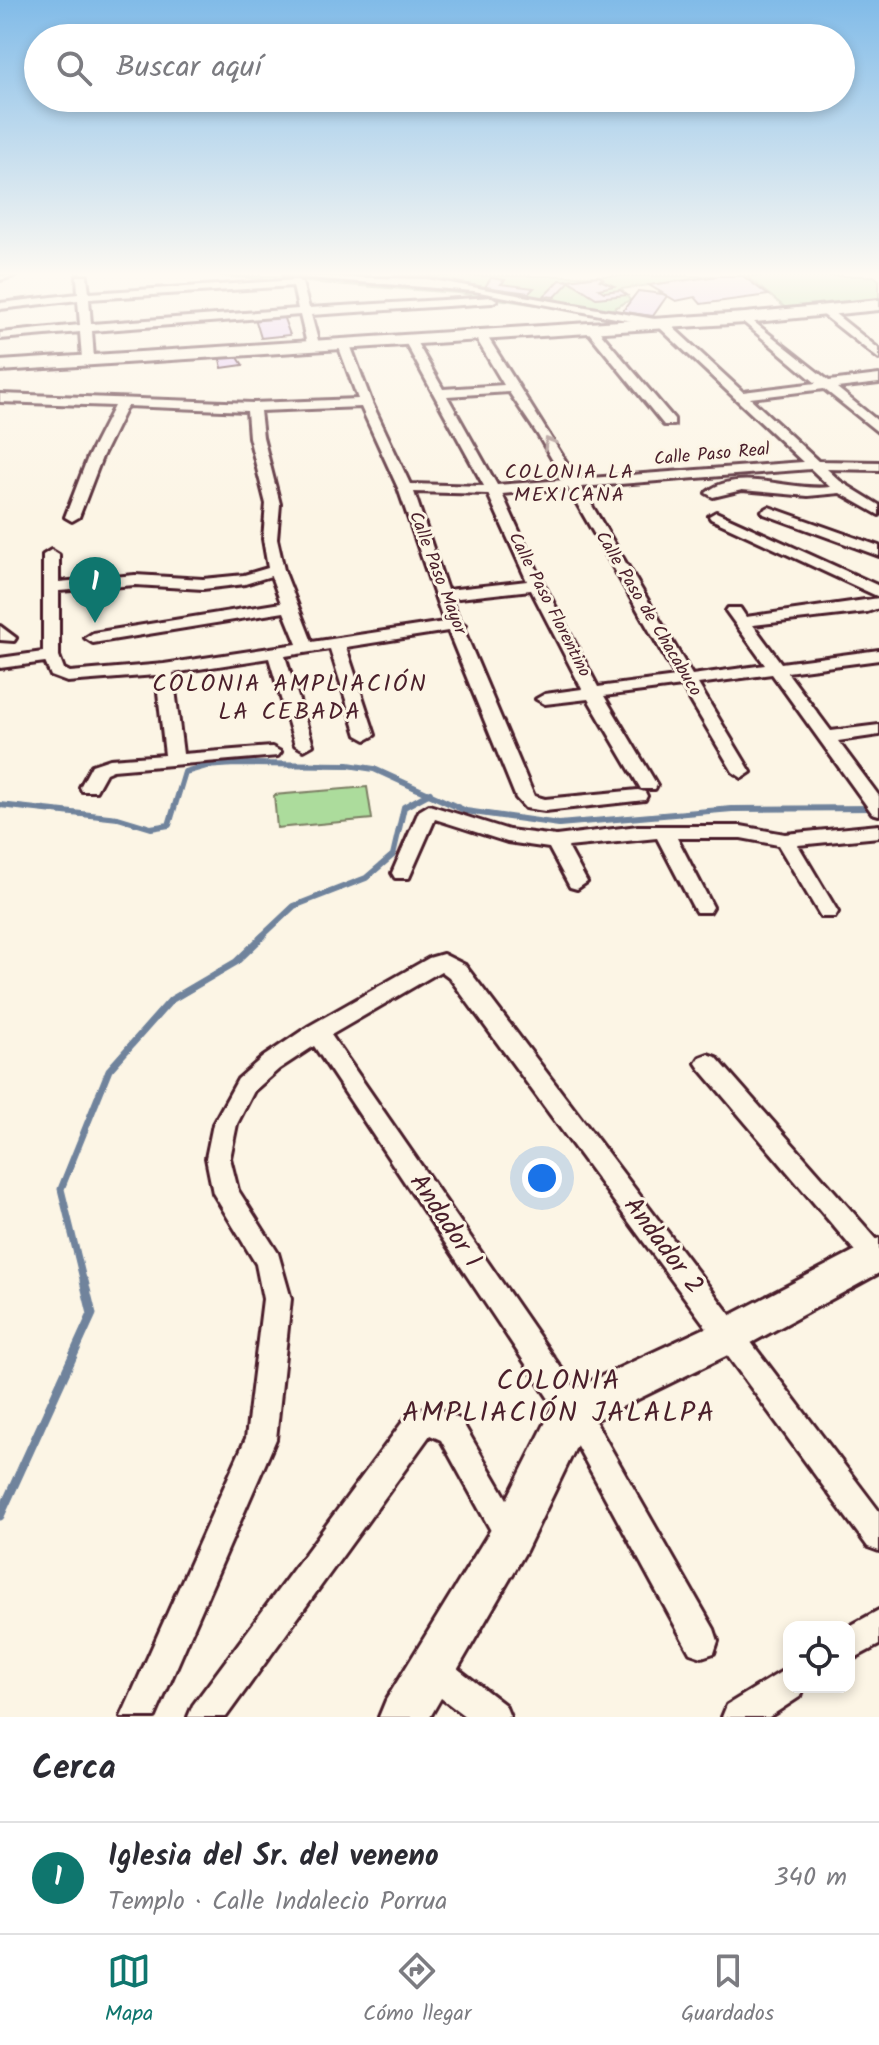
<!DOCTYPE html>
<html lang="es">
<head>
<meta charset="utf-8">
<style>
  body { margin:0; font-family:Kalam,sans-serif; background:#f2f2f3; color:#2b2b33 }
  .controls { position:absolute; right:24px; bottom:24px; display:grid; overflow:hidden; border-radius:16px; box-shadow:0 4px 12px #0003 }
  .controls button { width:72px; height:72px; display:grid; place-items:center; padding:0; border:0; border-bottom:2px solid #e1e1e2; background:#fff; color:#2b2b33; font:40px sans-serif }
  .you { position:absolute; left:542px; top:1178px; width:28px; height:28px; margin:-20px; border:6px solid #fff; border-radius:50%; background:#1a73e8; box-shadow:0 0 0 12px #1a73e833 }
  .badge { display:grid; place-items:center; width:52px; height:52px; border-radius:50%; background:#0f766e; color:#fff; font-size:26px; font-weight:700 }
  .pin { position:absolute; translate:-50% -66px; filter:drop-shadow(0 2px 4px #0008) }
  .pin::after { content:''; position:absolute; top:42px; width:28px; height:24px; background:inherit; clip-path:polygon(0 0,100% 0,50% 100%) }
  .list { margin:0; padding:0; list-style:none }
  h2 { display:flex; justify-content:space-between; align-items:center; height:104px; margin:0; padding:0 32px; font-size:34px }
  h2 small { font-size:26px; font-weight:400; color:#7c7c81 }
  .list li { display:grid; grid-template-columns:52px 1fr auto; gap:24px; align-items:center; box-sizing:border-box; height:112px; padding:0 32px; border-top:2px solid #e1e1e2 }
  .list b { display:block; font-size:30px; white-space:nowrap }
  .list p { margin:0; font-size:26px; white-space:nowrap; color:#7c7c81 }
  .list em { font-size:26px; font-style:normal; color:#7c7c81 }
  .icon { flex:none; width:44px; height:44px; fill:none; stroke:currentColor; stroke-width:2; stroke-linecap:round; stroke-linejoin:round }
  .map { position:relative; flex:none; width:879px; height:1717px; overflow:hidden }
  .search { position:absolute; background:#fff; box-shadow:0 4px 12px #0003; left:24px; right:24px; top:24px; height:88px; display:flex; align-items:center; gap:20px; box-sizing:border-box; padding:0 28px; border-radius:44px; color:#7c7c81; font-size:30px }
  .sheet { height:216px; background:#fff }
  nav { display:flex; justify-content:space-around; align-items:center; box-sizing:border-box; height:112px; border-top:2px solid #e1e1e2; background:#fff; font-size:22px; color:#7c7c81 }
  nav a { display:grid; justify-items:center; gap:4px }
  nav .on { color:#0f766e }
  .map>svg:first-child { display:block }
</style>
</head>
<body>
<div class="map">
<svg width="879" height="1717" viewBox="0 0 879 1717">
  <rect width="100%" height="100%" fill="#fcf5e5"/>
  <filter id="ink" filterUnits="userSpaceOnUse"><feTurbulence type="fractalNoise" baseFrequency=".0125" numOctaves="2"/><feDisplacementMap in="SourceGraphic" scale="16" xChannelSelector="R" yChannelSelector="G"/><feConvolveMatrix kernelMatrix="1 2 1 2 8 2 1 2 1" color-interpolation-filters="sRGB"/></filter>
  <g filter="url(#ink)">
    <path fill="#acdc9c" stroke="#7b7e64" stroke-width="2" d="M219,276H714L621,289L630,300L602,315L458,293Z
      M746,276H874L879,280V300L787,309Z
      M367,787L372,819L277,828L274,795Z"/>
    <g fill="none" stroke-linecap="round" stroke-linejoin="round">
      <path stroke="#6f839c" stroke-width="6" d="M0,805L118,818L151,828L169,825L185,772L206,766L235,764L348,765L374,769L466,811L559,824L732,809L879,808
        M260,938L294,906L366,878L393,855L404,807L430,793"/>
      <path stroke="#6f839c" stroke-width="7" d="M84,1283L61,1189L109,1070L171,1000L236,962L263,936"/>
      <path stroke="#6f839c" stroke-width="9" d="M0,1516L92,1314L84,1281"/>
    </g>
    <path fill="#e5c9f7" stroke="#4a1f2b" stroke-width="2" d="M599,276L603,279L600,280L614,286L599,289L604,292L620,290L627,295L596,298L568,280Z
      M719,276H743L768,295L701,304L695,297L676,301L649,285Z
      M491,278L505,280L501,284L534,288L529,293L485,287Z
      M560,280L570,281L555,297L544,296Z
      M638,291L663,294L667,296L653,316L622,312Z
      M283,316L290,335L261,338L255,318Z
      M235,353L243,365L222,368L219,355Z"/>
    <g fill="none" stroke-linecap="round" stroke-linejoin="round">
      <g stroke="#4a1f2b" stroke-width="6">
        <path id="street" d="M0,276H14L0,280Z
          M77,276H87L89,293L297,280L302,283L309,308L492,297L497,300L492,303L311,315L319,344L313,348L307,344L300,315L92,331L94,359L88,363L82,359L80,332L0,339V333L80,325L78,300L0,309V303L78,294ZM293,286L298,309L91,324L89,299Z
          M284,276L427,279L666,321L743,392L816,383L741,320L739,318L745,315L829,381L879,375V383L837,388L879,422V433L824,389L750,398L818,461L879,462V470L827,469L840,481L879,505V515L840,493L808,496L742,490L713,497L706,493C737,466 792,492 830,487L811,469L581,487L692,675L765,665L726,611L728,608H740L746,617L879,598V608L867,612L753,625L781,663L879,650V660L787,672L831,731L879,725V735L838,741L879,796V815L872,813L772,674L698,684L751,772L742,778L733,772L682,686L604,696L657,785L655,789H641L588,699L545,704L536,699L545,694L582,689L531,590L450,599L460,621L465,625L463,628L534,796L545,799L638,790L645,792L647,796L645,800L545,811L525,808L516,798L448,631L346,647L375,735L366,740L357,735L330,649L285,656L313,745L304,750L295,745L269,658L173,673L183,754L272,747L281,752L278,756L113,770L106,773L96,791H82L80,787L92,765L110,759L165,755L156,675L67,682L51,676L45,662L0,668V658L43,652V555L51,550L59,555V582L135,575L203,579L244,575L268,568L263,539L266,504L249,437L247,411L127,406L102,457L79,517L72,521L65,517L88,457L114,406L0,402V394L253,403L358,399L337,342L343,339L349,342L372,403L410,484L484,486L403,338L413,336L443,389L504,385L473,333L479,330L485,333L577,479L803,462L658,326L474,291ZM509,392L538,435L564,480L497,485L447,396ZM361,407L398,488L444,622L312,642L284,570L277,539L280,504L263,437L260,411ZM568,488L676,677L598,687L544,585L502,494ZM414,492L488,494L527,581L447,590ZM271,576L281,603L93,633L85,638L93,643L284,612L297,644L164,664L70,672L64,669L59,656V591L135,585L203,589L245,584Z
          M821,309H829L879,349V359L821,313Z
          M586,325H594L674,419V425H664L586,329Z
          M769,507L879,546V556L764,514L762,511Z
          M716,512L879,586V597L711,519L709,516Z
          M0,626L16,638L14,641L0,640Z
          M429,805L509,830L556,836L638,826H741L785,834L879,825V837L798,845L838,912L835,917H821L778,845L741,838H677L713,907L710,912H696L693,907L657,838L568,847L587,882L577,889L570,887L549,848L507,842L435,819L409,878H395L392,873L419,811Z
          M443,954L465,965L879,1511V1551L868,1547L449,977L441,971L331,1035L583,1400L714,1629L718,1641L714,1653L702,1657L690,1653L563,1420L314,1046L279,1069L254,1091L237,1124L230,1158L238,1190L278,1253L291,1299L276,1439L155,1717H121L246,1438L263,1299L256,1264L213,1193L206,1158L213,1124L238,1079L263,1057L309,1026L429,958Z
          M708,1054L716,1057L879,1242V1273L870,1269L700,1069L696,1063L700,1057Z
          M427,1407L438,1408L461,1420L522,1525L526,1536L522,1547L511,1551L500,1547L441,1440L430,1435L226,1717H188L193,1705L407,1416Z
          M879,1610V1645L849,1661L848,1627Z
          M432,1653L444,1658L505,1705L510,1717H466L420,1682L415,1670L420,1658Z
          M789,1667V1687H804L801,1696L769,1717H722L727,1705Z"/>
      </g>
      <g stroke="#4a1f2b" stroke-width="6">
        <path id="secondary" d="M879,300V310L745,323L0,371V361L745,313Z
          M879,1238V1273L744,1347L587,1424L526,1551L430,1717H379L386,1700L496,1521L559,1396L716,1323Z"/>
      </g>
      <use href="#street" fill="#fcf5e5" fill-rule="evenodd"/>
      <use href="#secondary" fill="#fcf5e5" fill-rule="evenodd"/>
    </g>
    <defs><path id="oneway-chevron" d="M-2-3.5L2.5 0L-2 3.5" fill="none" stroke-width="1.6" stroke-linecap="round" stroke-linejoin="round" transform="scale(2)"/></defs>
    <use stroke="#a38a88" href="#oneway-chevron" transform="translate(549 443) rotate(-121)"/>
  </g>
  <linearGradient id="sky" x2="0" y2="1"><stop stop-color="#81bbe8"/><stop offset="0.53" stop-color="#fefaf3"/><stop offset="1" stop-color="#fefaf3" stop-opacity="0"/></linearGradient>
  <rect width="879" height="517" fill="url(#sky)"/>
  <g text-anchor="middle" dominant-baseline="central" stroke-width="6" stroke-linejoin="round" paint-order="stroke">
    <g font-size="18" fill="#4a1f2b" stroke="#fcf5e5">
      <text transform="translate(712 455) rotate(-5)">Calle Paso Real</text>
      <text transform="translate(437 573) rotate(69)">Calle Paso Mayor</text>
      <text transform="translate(549 605) rotate(63)">Calle Paso Florentino</text>
      <text transform="translate(648 614) rotate(59)">Calle Paso de Chacabuco</text>
    </g>
    <g font-size="20" letter-spacing="2" fill="#4a1f2b" stroke="#fcf5e5">
      <text x="570" y="473">COLONIA LA<tspan x="570" dy="23">MEXICANA</tspan></text>
    </g>
    <g font-size="24" letter-spacing="2" fill="#4a1f2b" stroke="#fcf5e5">
      <text x="290" y="684">COLONIA AMPLIACIÓN<tspan x="290" dy="28">LA CEBADA</tspan></text>
    </g>
    <g font-size="26" fill="#4a1f2b" stroke="#fcf5e5">
      <text transform="translate(445 1221) rotate(56)">Andador 1</text>
      <text transform="translate(663 1246) rotate(53)">Andador 2</text>
    </g>
    <g font-size="28" letter-spacing="2" fill="#4a1f2b" stroke="#fcf5e5">
      <text x="559" y="1381">COLONIA<tspan x="559" dy="32">AMPLIACIÓN JALALPA</tspan></text>
    </g>
  </g>
</svg>
<div class="controls">
<button><svg class="icon" aria-label="locate" viewBox="0 0 24 24"><circle cx="12" cy="12" r="6"/><path d="M12 2v4M12 18v4M2 12h4M18 12h4"/></svg></button>
</div>
<div class="you"></div>
<div class="pin badge" style="left:95px;top:623px">1</div>
<div class="search"><svg class="icon" aria-label="search" viewBox="0 0 24 24"><circle cx="10" cy="10" r="6"/><path d="M15 15l6 6"/></svg>Buscar aquí</div>
</div>
<section class="sheet">
<h2>Cerca<small></small></h2>
<ul class="list">
<li><span class="badge">1</span><div><b>Iglesia del Sr. del veneno</b><p>Templo · Calle Indalecio Porrua</p></div><em>340 m</em></li>
</ul>
</section>
<nav>
<a class="on"><svg class="icon" aria-label="map" viewBox="0 0 24 24"><path d="M3 6l6-2 6 2 6-2v14l-6 2-6-2-6 2zM9 4v14M15 6v14"/></svg>Mapa</a>
<a><svg class="icon" aria-label="directions" viewBox="0 0 24 24"><path d="M12 3l9 9-9 9-9-9zM9 14v-3h6M13 9l2 2-2 2"/></svg>Cómo llegar</a>
<a><svg class="icon" aria-label="saved" viewBox="0 0 24 24"><path d="M7 4h10v16l-5-4-5 4z"/></svg>Guardados</a>
</nav>
</body>
</html>
